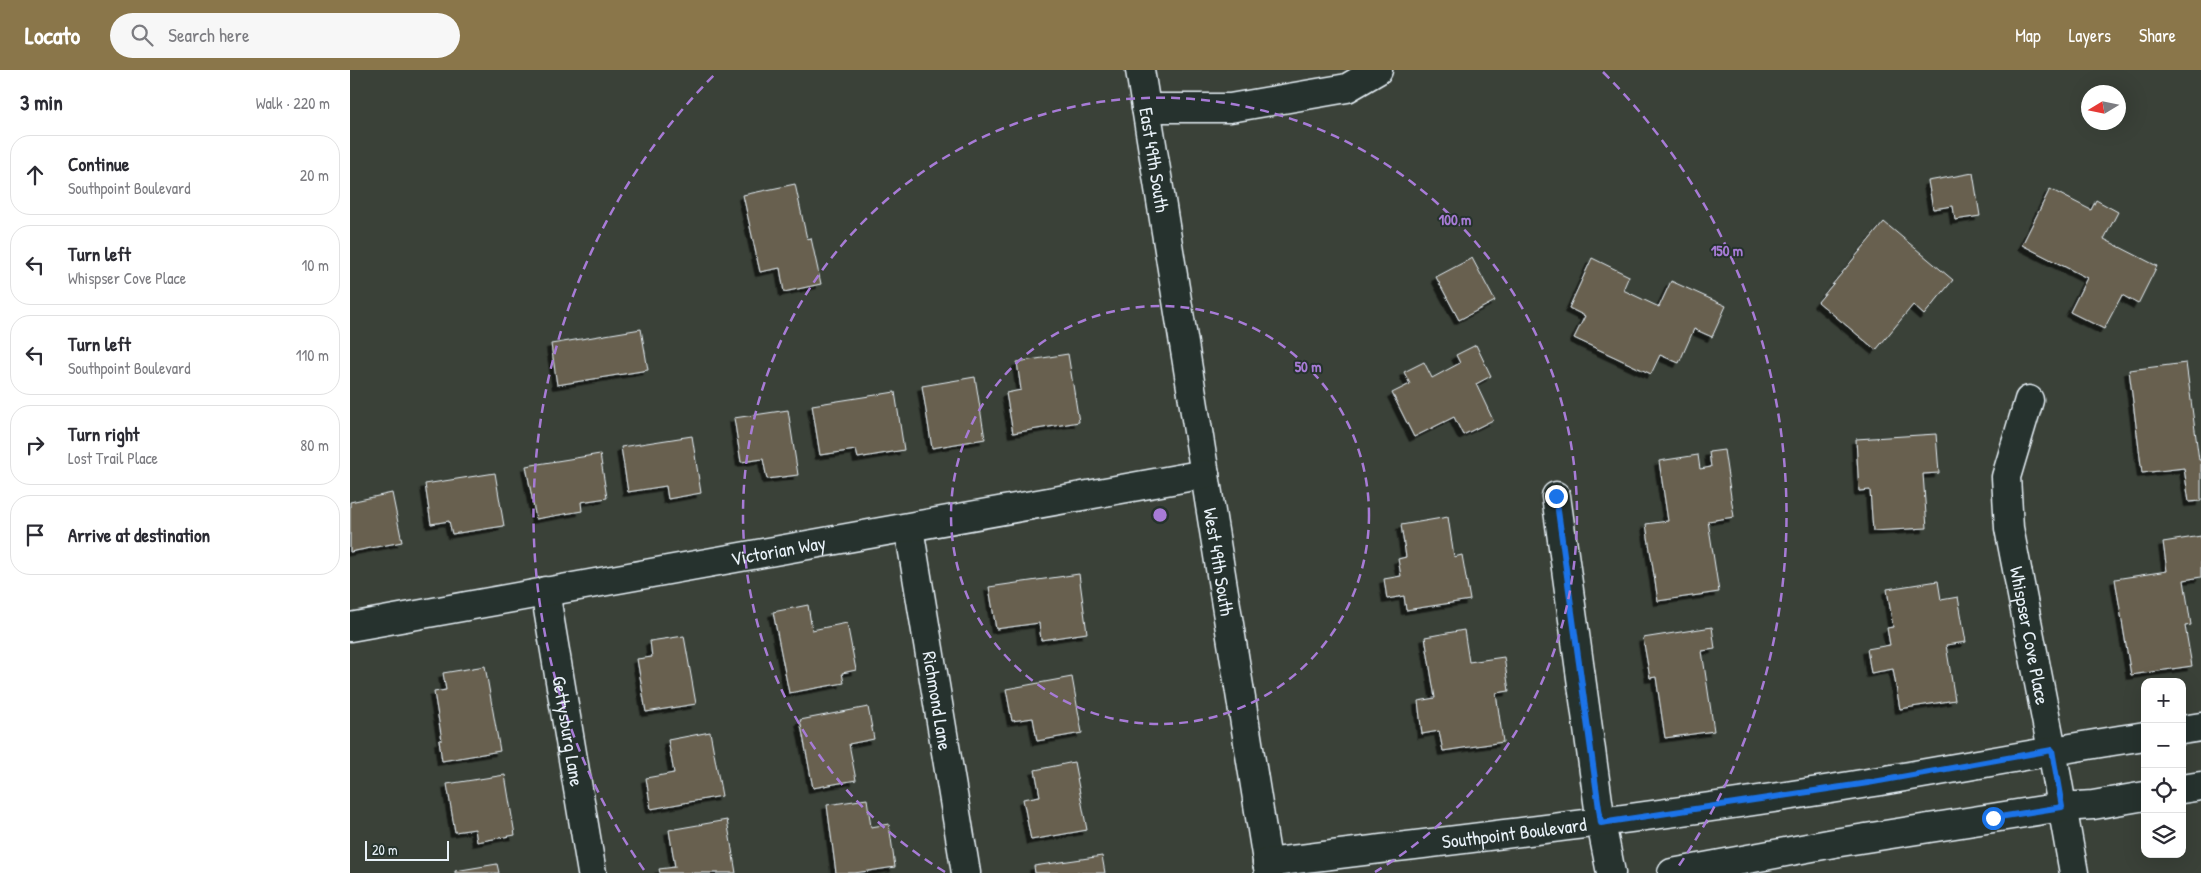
<!DOCTYPE html>
<html lang="en">
<head>
<meta charset="utf-8">
<style>
  body { margin:0; font-family:"Patrick Hand",sans-serif; background:#f7f7f7; color:#2b2b33 }
  .controls { position:absolute; right:15px; bottom:15px; display:grid; overflow:hidden; border-radius:10px; box-shadow:0 5px 20px #0002 }
  .controls button { width:45px; height:45px; display:grid; place-items:center; padding:0; border:0; border-bottom:1px solid #e1e1e2; background:#fff; color:#2b2b33; font:25px sans-serif }
  .compass { position:absolute; left:1731px; top:15px; width:45px; height:45px; border-radius:50%; background:#fff; box-shadow:0 5px 20px #0002; rotate:260deg }
  .scale { position:absolute; left:15px; bottom:12px; width:84px; box-sizing:border-box; padding-left:5px; border:2px solid #e8f1f8; border-top:0; font-size:14px; line-height:18px; white-space:nowrap; color:#e8f1f8; -webkit-text-stroke:4px #26332d; paint-order:stroke }
  .stop { position:absolute; width:15px; height:15px; margin:-11px; border:4px solid #1a73e8; border-radius:50%; background:#fff }
  .stop.end { background:#1a73e8; border-color:#fff; box-shadow:0 1px 5px #0008 }
  .list { margin:0; padding:0; list-style:none }
  h2 { display:flex; justify-content:space-between; align-items:center; height:65px; margin:0; padding:0 20px; font-size:21px }
  h2 small { font-size:16px; font-weight:400; color:#7c7c81 }
  .list li { display:grid; grid-template-columns:32px 1fr auto; gap:15px; align-items:center; box-sizing:border-box; height:80px; margin:0 10px 10px; padding:0 10px; border:1px solid #e1e1e2; border-radius:20px }
  .list b { display:block; font-size:19px; white-space:nowrap }
  .list p { margin:0; font-size:16px; white-space:nowrap; color:#7c7c81 }
  .list em { font-size:16px; font-style:normal; color:#7c7c81 }
  .icon { flex:none; width:28px; height:28px; fill:none; stroke:currentColor; stroke-width:2; stroke-linecap:round; stroke-linejoin:round }
  .map { position:relative; flex:none; width:1851px; height:803px; overflow:hidden }
  header { display:flex; align-items:center; gap:30px; box-sizing:border-box; height:70px; padding:0 25px; background:#8a764a; color:#fff }
  header strong { font-size:24px }
  nav { display:flex; gap:28px; margin-inline-start:auto; font-size:18px }
  .search { width:350px; height:45px; background:#f7f7f7; display:flex; align-items:center; gap:12px; box-sizing:border-box; padding:0 18px; border-radius:28px; color:#7c7c81; font-size:19px }
  main { display:flex }
  aside { flex:1; background:#fff }
  .map>svg:first-child { display:block }
</style>
</head>
<body>
<header>
<strong>Locato</strong>
<div class="search"><svg class="icon" aria-label="search" viewBox="0 0 24 24"><circle cx="10" cy="10" r="6"/><path d="M15 15l6 6"/></svg>Search here</div>
<nav><a>Map</a><a>Layers</a><a>Share</a></nav>
</header>
<main>
<aside>
<h2>3 min<small>Walk · 220 m</small></h2>
<ul class="list">
<li><svg class="icon" aria-label="ahead" viewBox="0 0 24 24"><path d="M12 20V5M6 11l6-6 6 6"/></svg><div><b>Continue</b><p>Southpoint Boulevard</p></div><em>20 m</em></li>
<li><svg class="icon" aria-label="left" viewBox="0 0 24 24"><path d="M17 20v-9H6M10 6l-5 5 5 5"/></svg><div><b>Turn left</b><p>Whispser Cove Place</p></div><em>10 m</em></li>
<li><svg class="icon" aria-label="left" viewBox="0 0 24 24"><path d="M17 20v-9H6M10 6l-5 5 5 5"/></svg><div><b>Turn left</b><p>Southpoint Boulevard</p></div><em>110 m</em></li>
<li><svg class="icon" aria-label="right" viewBox="0 0 24 24"><path d="M7 20v-9h11M14 6l5 5-5 5"/></svg><div><b>Turn right</b><p>Lost Trail Place</p></div><em>80 m</em></li>
<li><svg class="icon" aria-label="arrive" viewBox="0 0 24 24"><path d="M6 21V4h12l-3 4 3 4H6"/></svg><div><b>Arrive at destination</b></div></li>
</ul>
</aside>
<div class="map">
<svg width="1851" height="803" viewBox="0 0 1851 803">
  <defs>
    <filter id="shadow"><feDropShadow dx="-4.5" dy="4.5" stdDeviation="0" flood-color="#0009"/></filter>
  </defs>
  <rect width="100%" height="100%" fill="#3a4138"/>
  <filter id="ink" filterUnits="userSpaceOnUse"><feTurbulence type="fractalNoise" baseFrequency=".02" numOctaves="2"/><feDisplacementMap in="SourceGraphic" scale="10" xChannelSelector="R" yChannelSelector="G"/><feConvolveMatrix kernelMatrix="1 2 1 2 8 2 1 2 1" color-interpolation-filters="sRGB"/></filter>
  <g filter="url(#ink)">
    <path fill="#676150" stroke="#e8f1f8" filter="url(#shadow)" d="M1623,103L1630,146L1605,150L1603,136L1583,139L1578,111Z
      M445,114L457,169L461,168L471,214L434,222L430,198L410,202L393,125Z
      M1700,119L1741,140L1746,130L1768,142L1754,169L1807,196L1788,234L1772,225L1754,259L1720,242L1737,208L1672,175Z
      M1534,152L1603,210L1574,245L1563,235L1526,280L1468,232Z
      M1122,188L1145,231L1109,250L1086,207Z
      M1242,188L1279,206L1273,220L1309,237L1321,211L1376,236L1362,267L1344,259L1329,293L1310,285L1301,304L1224,268L1235,246L1219,238Z
      M291,259L298,300L207,315L201,274Z
      M1126,275L1141,306L1126,314L1143,350L1113,365L1104,347L1064,367L1042,323L1060,314L1054,302L1074,292L1082,308L1110,293L1106,285Z
      M718,284L729,352L663,363L656,323L671,320L667,292Z
      M1836,293L1849,390H1851V431L1839,432L1834,398L1792,403L1779,300Z
      M625,307L635,369L582,378L572,316Z
      M545,322L554,380L508,388L506,380L470,385L462,335Z
      M438,340L448,405L417,409L413,389L391,392L384,348Z
      M1586,364L1589,403L1573,404L1577,458L1523,461L1520,420L1509,421L1506,369Z
      M342,366L351,423L318,429L316,416L278,422L271,377Z
      M1374,380L1384,447L1358,451L1369,522L1308,531L1296,454L1318,451L1309,391L1348,385L1350,399L1361,397L1359,382Z
      M250,384L257,428L231,432L232,441L186,449L176,396Z
      M145,403L154,456L102,464L99,451L81,454L75,414Z
      M42,423L52,472L0,482V432Z
      M1098,447L1104,487L1112,485L1120,530L1056,540L1054,526L1037,529L1034,509L1051,506L1048,489L1056,487L1051,455Z
      M1851,466V507L1834,510L1841,555L1835,556L1842,596L1781,605L1765,509L1817,501L1813,472Z
      M729,504L737,563L691,570L689,553L646,559L639,517Z
      M1588,511L1591,530L1608,527L1616,572L1596,575L1605,630L1550,639L1543,599L1521,603L1517,579L1540,575L1537,558L1543,557L1537,519Z
      M458,535L462,560L497,553L506,600L492,603L494,613L439,623L423,542Z
      M1362,557L1365,579L1352,581L1364,661L1315,668L1306,607L1300,608L1293,568Z
      M1114,560L1119,592L1154,587L1159,621L1146,623L1153,672L1093,681L1089,661L1072,664L1068,631L1085,628L1075,567Z
      M334,566L346,634L296,642L287,589L302,587L300,571Z
      M135,596L150,681L92,691L89,670H92L84,622L96,620L93,603Z
      M722,607L732,663L687,671L683,648L662,651L656,619Z
      M518,637L524,669L499,674L506,710L463,718L450,650Z
      M360,662L372,726L301,739L296,708L324,703L318,670Z
      M724,692L737,760L681,770L673,729L690,726L685,700Z
      M155,705L165,765L127,772L125,759L105,762L97,714Z
      M517,729L521,757L539,754L545,797L505,803H486L477,735Z
      M377,750L386,803H310L309,799L325,797L319,760Z
      M752,786L755,803H685L684,796Z
      M147,794L149,803H105V801Z"/>
    <g fill="none" stroke-linecap="round" stroke-linejoin="round">
      <g stroke="#e8f1f8" stroke-width="31">
        <g id="minor">
          <path id="s1" d="M790,0L919,803"/>
          <path d="M796,38H880L997,18L1028,0"/>
          <path id="s2" d="M1679,330L1656,407L1659,458L1702,680L1724,803"/>
          <path d="M1206,426L1251,753L1261,803"/>
          <path id="s3" d="M559,458L616,803"/>
          <path id="s4" d="M195,521L242,803"/>
          <path id="s5" d="M0,557L855,404"/>
          <path d="M1832,660L1851,657"/>
          <path d="M1832,719L1851,716"/>
          <path id="s6" d="M917,793C1118,768 1319,746 1518,713C1610,698 1702,680 1795,666"/>
          <path d="M1322,803L1484,773L1712,737L1743,735L1795,726"/>
        </g>
      </g>
      <use href="#minor" stroke="#26332d" stroke-width="28"/>
    </g>
  </g>
  <g fill="none" stroke-linecap="round" stroke-linejoin="round" filter="url(#ink)">
    <path stroke="#1a73e8" stroke-width="6" d="M1206,426L1251,753L1518,713L1702,680L1712,737L1643,748"/>
  </g>
  <g fill="none" stroke="#a77bd6" stroke-width="2.5" stroke-dasharray="9 6">
    <circle cx="810" cy="445" r="209"/>
    <path d="M595 802A417 417 0 1 1 1025 802"/>
    <path d="M294 800A626 626 0 0 1 367 2M1253 2A626 626 0 0 1 1326 800"/>
  </g>
  <g text-anchor="middle" dominant-baseline="central" stroke-width="4" stroke-linejoin="round" paint-order="stroke">
    <g font-size="19" fill="#e8f1f8" stroke="#26332d">
      <text stroke="none"><textPath href="#s1" startOffset="91">East 49th South</textPath></text>
      <text stroke="none"><textPath href="#s5" startOffset="435">Victorian Way</textPath></text>
      <text stroke="none"><textPath href="#s1" startOffset="498">West 49th South</textPath></text>
      <text stroke="none"><textPath href="#s2" startOffset="241">Whispser Cove Place</textPath></text>
      <text stroke="none"><textPath href="#s3" startOffset="175">Richmond Lane</textPath></text>
      <text stroke="none"><textPath href="#s4" startOffset="142">Gettysburg Lane</textPath></text>
      <text stroke="none"><textPath href="#s6" startOffset="249">Southpoint Boulevard</textPath></text>
    </g>
  </g>
  <circle cx="810" cy="445" r="8" fill="#a77bd6" stroke="#26332d" stroke-width="2.5"/>
  <g font-size="15" text-anchor="middle" font-weight="bold" fill="#a77bd6" stroke="#26332d" stroke-width="4" stroke-linejoin="round" paint-order="stroke">
    <text x="1105" y="155">100 m</text>
    <text x="1377" y="186">150 m</text>
    <text x="958" y="302">50 m</text>
  </g>
</svg>
<div class="controls">
<button>+</button>
<button>−</button>
<button><svg class="icon" aria-label="locate" viewBox="0 0 24 24"><circle cx="12" cy="12" r="6"/><path d="M12 2v4M12 18v4M2 12h4M18 12h4"/></svg></button>
<button><svg class="icon" aria-label="layers" viewBox="0 0 24 24"><path d="M12 4l9 5-9 5-9-5zM3 14l9 5 9-5"/></svg></button>
</div>
<svg class="compass" viewBox="-18 -18 36 36"><path d="M0-13l5 13h-10z" fill="#e53935"/><path d="M0 13l5-13h-10z" fill="#7c7c81"/></svg>
<div class="scale">20 m</div>
<div class="stop" style="left:1643px;top:748px"></div>
<div class="stop end" style="left:1206px;top:426px"></div>
</div>
</main>
</body>
</html>
